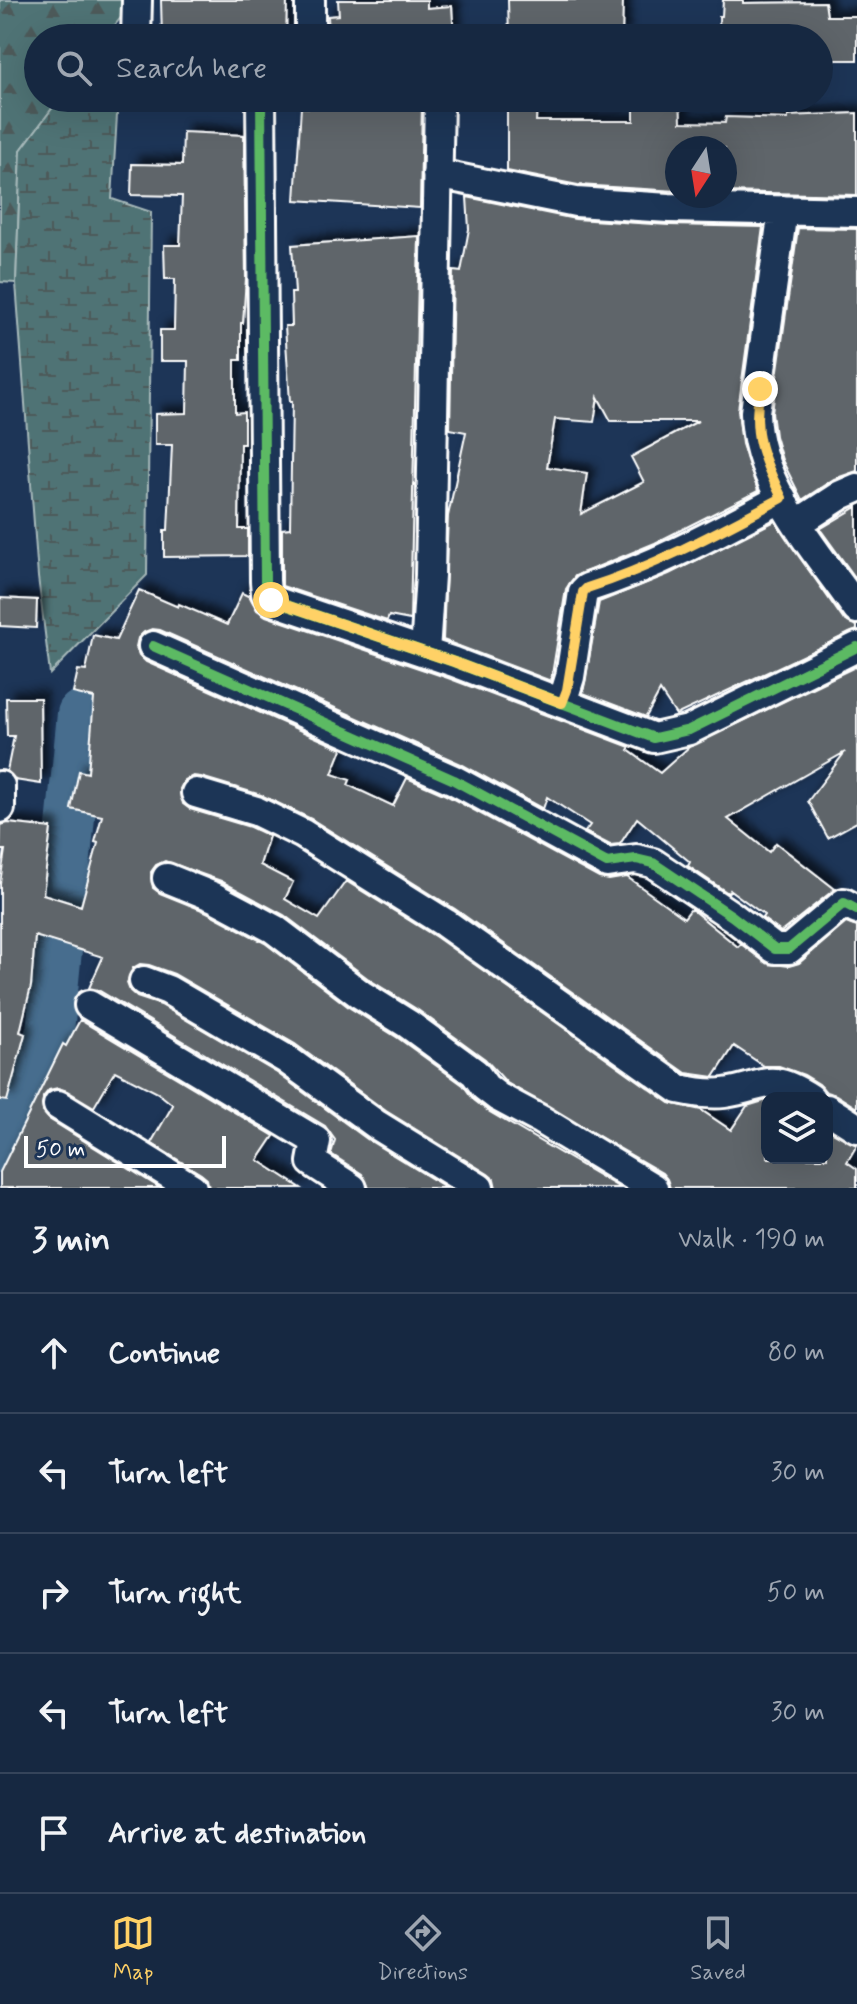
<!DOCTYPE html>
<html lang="en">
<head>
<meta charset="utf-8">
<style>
  body { margin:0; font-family:Mynerve,sans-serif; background:#23344c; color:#f1f3f6 }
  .controls { position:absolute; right:24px; bottom:24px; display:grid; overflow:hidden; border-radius:16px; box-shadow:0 8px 32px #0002 }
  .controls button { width:72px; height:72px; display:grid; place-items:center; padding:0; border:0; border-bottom:2px solid #35445a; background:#162841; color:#f1f3f6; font:40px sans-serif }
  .compass { position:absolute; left:665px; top:136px; width:72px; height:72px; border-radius:50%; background:#162841; box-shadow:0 8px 32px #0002; rotate:192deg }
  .scale { position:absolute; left:24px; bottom:20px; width:202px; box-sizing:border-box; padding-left:8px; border:4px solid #fff; border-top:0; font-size:22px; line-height:28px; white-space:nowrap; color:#fff; -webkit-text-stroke:6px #1d3557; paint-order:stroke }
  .stop { position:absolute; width:24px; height:24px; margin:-18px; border:6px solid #ffd166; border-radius:50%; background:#fff }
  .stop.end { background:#ffd166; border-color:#fff; box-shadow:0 2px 8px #0008 }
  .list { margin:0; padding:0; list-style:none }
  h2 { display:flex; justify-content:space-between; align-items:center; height:104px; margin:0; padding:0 32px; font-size:34px }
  h2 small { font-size:26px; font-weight:400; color:#9ea6b1 }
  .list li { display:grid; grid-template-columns:52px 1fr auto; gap:24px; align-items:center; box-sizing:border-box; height:120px; padding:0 32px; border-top:2px solid #35445a }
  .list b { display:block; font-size:30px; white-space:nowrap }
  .list em { font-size:26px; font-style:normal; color:#9ea6b1 }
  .icon { flex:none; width:44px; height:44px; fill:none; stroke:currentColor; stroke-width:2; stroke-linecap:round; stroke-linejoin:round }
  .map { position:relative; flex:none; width:857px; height:1188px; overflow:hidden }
  .search { position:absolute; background:#162841; box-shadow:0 8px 32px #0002; left:24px; right:24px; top:24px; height:88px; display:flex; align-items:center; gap:20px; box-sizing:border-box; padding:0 28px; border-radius:44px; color:#9ea6b1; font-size:30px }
  .sheet { height:704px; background:#162841 }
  nav { display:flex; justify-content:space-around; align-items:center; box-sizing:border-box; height:112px; border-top:2px solid #35445a; background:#162841; font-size:22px; color:#9ea6b1 }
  nav a { display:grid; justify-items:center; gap:4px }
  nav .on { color:#ffd166 }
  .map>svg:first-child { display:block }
</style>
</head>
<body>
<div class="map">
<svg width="857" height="1188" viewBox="0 0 857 1188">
  <defs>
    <pattern id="forest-firs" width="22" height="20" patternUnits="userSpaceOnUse" patternTransform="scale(2)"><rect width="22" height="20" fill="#4f7375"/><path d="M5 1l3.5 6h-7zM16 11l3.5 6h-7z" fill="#4d5a5a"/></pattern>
    <pattern id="wetland-marsh" width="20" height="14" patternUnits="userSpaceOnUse" patternTransform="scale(2)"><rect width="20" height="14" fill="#4f7375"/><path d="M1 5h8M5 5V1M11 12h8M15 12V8" fill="none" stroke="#4d5a5a"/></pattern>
    <filter id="shadow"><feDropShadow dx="7" dy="-7" stdDeviation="4" flood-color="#0009"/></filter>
  </defs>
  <rect width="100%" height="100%" fill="#1d3557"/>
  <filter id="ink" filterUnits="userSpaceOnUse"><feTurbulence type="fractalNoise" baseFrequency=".0125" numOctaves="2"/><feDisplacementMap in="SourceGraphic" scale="16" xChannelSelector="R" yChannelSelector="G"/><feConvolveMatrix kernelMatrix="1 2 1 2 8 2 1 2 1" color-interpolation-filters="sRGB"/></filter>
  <g filter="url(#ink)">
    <path fill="url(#forest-firs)" stroke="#a7b9ba" stroke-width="2" d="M0,0H123L122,16L105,38H38V98H60L21,150L16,283L0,282Z"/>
    <path fill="url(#wetland-marsh)" stroke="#a7b9ba" stroke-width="2" d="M60,98H118L112,199L151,212L147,575L50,674L38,577L16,283L21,150Z"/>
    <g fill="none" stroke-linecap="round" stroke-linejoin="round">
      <path stroke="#466d8e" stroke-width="48" d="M0,1149L8,1142L50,1032L81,714"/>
    </g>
    <path fill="#5e656a" stroke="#fff" stroke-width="2" fill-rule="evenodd" filter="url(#shadow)" d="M161,0H287L286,38H162Z
      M338,0H427V8L452,6L454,38H329L328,16L339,15Z
      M508,0H623L622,38H509Z
      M723,0H743V3L825,2L827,16H857V60H819V38H720L719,16H722Z
      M507,98H537L536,121H634V98H680L681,122L725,123L726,117L788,119V116L857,113V195L725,192V148H677V191L578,185L507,171Z
      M422,101L420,208L295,200L301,107L358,110V102Z
      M183,132L244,135L246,278L243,323H241V360H235V413L244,412V444H240L239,529H248V556L164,557V530H168L172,445H155V414L187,413L188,361H160V330H174L175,279H165L164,245H180L182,196L131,195L132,164L182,165Z
      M467,197L575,219L669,225L763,227L738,410L742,444L758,491L655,543L575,576L566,589L551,681L443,640L448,516L466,432L450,429L453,271L461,272L469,229ZM598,397L611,421H698L631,457L644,482L581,514L587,473L547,467L555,419L594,422Z
      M798,228L857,229V471L834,479L802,500L782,460L775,436L772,412Z
      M419,236L410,620L389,616L387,621L282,586V529L290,528L292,402H290L285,326H292L291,293H295L292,245Z
      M857,507V580L820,529Z
      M775,521L843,619L857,626V630L676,715L660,691L646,717L583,693L599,602L669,574Z
      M139,590L178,607L179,604L227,625L242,593L250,597L257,610L266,616L448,678L630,747L628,750L660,773L689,747L857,666V822L828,838L808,801L845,752L728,819L769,852L776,843L835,889L781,932L762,918L764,915L730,890L728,893L688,866L690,862L637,818L620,844L610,845L585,832L590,825L547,797L543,809L461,764L160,630L152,629L144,632L138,638L136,647L139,655L146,662L342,749L332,774L350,780L348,785L393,806L407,778L446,795L599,878L609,880L627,877L684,918L691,909L738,947L741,944L766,963L789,966L799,963L846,923L857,927V1108L836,1095L826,1092L819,1084L804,1075L779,1066H764L734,1046L714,1077L686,1073L455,909L311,819L261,795L201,777L193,776L185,780L180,789L183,804L190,809L250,827L269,836L260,865L293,882L285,899L319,919L346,881L436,937L670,1103L701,1110L731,1130L747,1106L767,1100V1158H827V1129L857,1145L847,1162L857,1169V1188H670L667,1179L662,1173L507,1083L485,1059L418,1010L370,980L284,915L221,881L165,861L156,865L151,872L153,888L160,893L207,912L265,943L350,1008L398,1038L463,1085L474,1100L488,1111L620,1188H496L494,1179L488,1174L386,1111L295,1044L174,974L149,965L140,964L133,968L127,983L130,991L137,997L161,1005L277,1073L367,1139L447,1188H369L362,1174L331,1154L335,1140L325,1126L98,990L89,988L103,957L35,936L31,986L20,1032L25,1034L7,1101L0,1100V883L5,850H0L1,825L8,823L51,828L43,894L81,906L98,843L95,842L102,816L71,809L79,771L88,773L94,698L73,693L78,670L86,671L93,635L116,640Z
      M0,598L37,600L36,628L0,626Z
      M6,698H40L41,784L15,780L7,771L14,736H7Z
      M80,1020L274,1136L258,1160L301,1188H209L207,1179L201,1174L151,1143L173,1105L158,1093L115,1071L94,1107L67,1091L58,1088L49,1090L43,1097V1112L49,1119L160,1188H0V1172L63,1044L66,1046Z"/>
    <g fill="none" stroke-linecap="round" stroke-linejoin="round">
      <g stroke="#fff" stroke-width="34">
        <path id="minor" d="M136,38L137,0
          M310,38V0
          M261,98L265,581L266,593L271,600L454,662L654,738L689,730L857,647
          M437,174L576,202L669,208L857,212
          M783,210L755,412C756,486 817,551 857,609
          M798,523L841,495L857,488
          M153,646L454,780L607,863L636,859L653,863L732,916L775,949H789L844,903L857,910
          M425,652L430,575L439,98
          M562,703L570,677L583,592L587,588C656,566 718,532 782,498
          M0,786V808
          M196,793L256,811L303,834L445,923L679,1089C693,1092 709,1095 724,1093C767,1087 767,1071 810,1098
          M167,878L214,897L274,929L360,994L408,1024L475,1073L485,1087L498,1097L541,1120L653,1188
          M144,981L168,990L286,1059L377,1125L479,1188
          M89,1005L316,1141L312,1162L352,1188
          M58,1105L192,1188
          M827,1109L857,1128"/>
      </g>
      <use href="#minor" stroke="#1d3557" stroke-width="28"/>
      <g stroke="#1d3557" stroke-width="15">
        <path id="cycleway" d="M261,98L265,581L266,593L271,600L454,662L654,738L689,730L857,647
          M153,646L454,780L607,863L636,859L653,863L732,916L775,949H789L844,903L857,910"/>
      </g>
      <use href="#cycleway" stroke="#5cba63" stroke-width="10"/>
    </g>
  </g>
  <g fill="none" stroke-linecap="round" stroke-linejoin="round" filter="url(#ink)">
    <path stroke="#ffd166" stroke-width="10" d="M271,600L454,662L562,703L567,690L583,592L587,588C656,566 718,532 782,498C763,458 751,435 760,389"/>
  </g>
</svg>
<div class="controls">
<button><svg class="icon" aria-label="layers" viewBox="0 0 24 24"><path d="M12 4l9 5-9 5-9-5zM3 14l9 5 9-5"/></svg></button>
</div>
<svg class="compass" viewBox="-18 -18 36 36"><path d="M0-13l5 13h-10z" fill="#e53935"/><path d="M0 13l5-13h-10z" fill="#9ea6b1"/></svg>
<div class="scale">50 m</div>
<div class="stop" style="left:271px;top:600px"></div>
<div class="stop end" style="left:760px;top:389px"></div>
<div class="search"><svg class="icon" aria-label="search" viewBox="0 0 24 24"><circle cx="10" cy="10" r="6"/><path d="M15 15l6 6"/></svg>Search here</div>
</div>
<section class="sheet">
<h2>3 min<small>Walk · 190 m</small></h2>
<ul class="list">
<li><svg class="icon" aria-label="ahead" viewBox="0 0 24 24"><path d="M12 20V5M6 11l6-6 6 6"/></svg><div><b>Continue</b></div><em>80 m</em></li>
<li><svg class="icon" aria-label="left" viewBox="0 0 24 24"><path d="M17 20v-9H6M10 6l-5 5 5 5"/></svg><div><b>Turn left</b></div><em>30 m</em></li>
<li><svg class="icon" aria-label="right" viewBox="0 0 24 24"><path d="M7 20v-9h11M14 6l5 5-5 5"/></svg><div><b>Turn right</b></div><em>50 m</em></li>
<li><svg class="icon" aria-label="left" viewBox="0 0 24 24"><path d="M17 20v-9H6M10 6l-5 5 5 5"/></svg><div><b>Turn left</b></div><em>30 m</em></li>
<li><svg class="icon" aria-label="arrive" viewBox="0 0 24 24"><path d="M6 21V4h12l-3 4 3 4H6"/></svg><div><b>Arrive at destination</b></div></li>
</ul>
</section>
<nav>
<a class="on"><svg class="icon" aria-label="map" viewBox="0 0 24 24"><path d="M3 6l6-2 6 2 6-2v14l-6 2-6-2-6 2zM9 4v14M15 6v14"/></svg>Map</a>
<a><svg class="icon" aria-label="directions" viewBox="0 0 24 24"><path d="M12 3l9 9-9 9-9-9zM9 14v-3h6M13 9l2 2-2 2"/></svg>Directions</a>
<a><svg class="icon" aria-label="saved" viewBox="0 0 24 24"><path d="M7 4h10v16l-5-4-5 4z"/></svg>Saved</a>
</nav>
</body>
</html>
